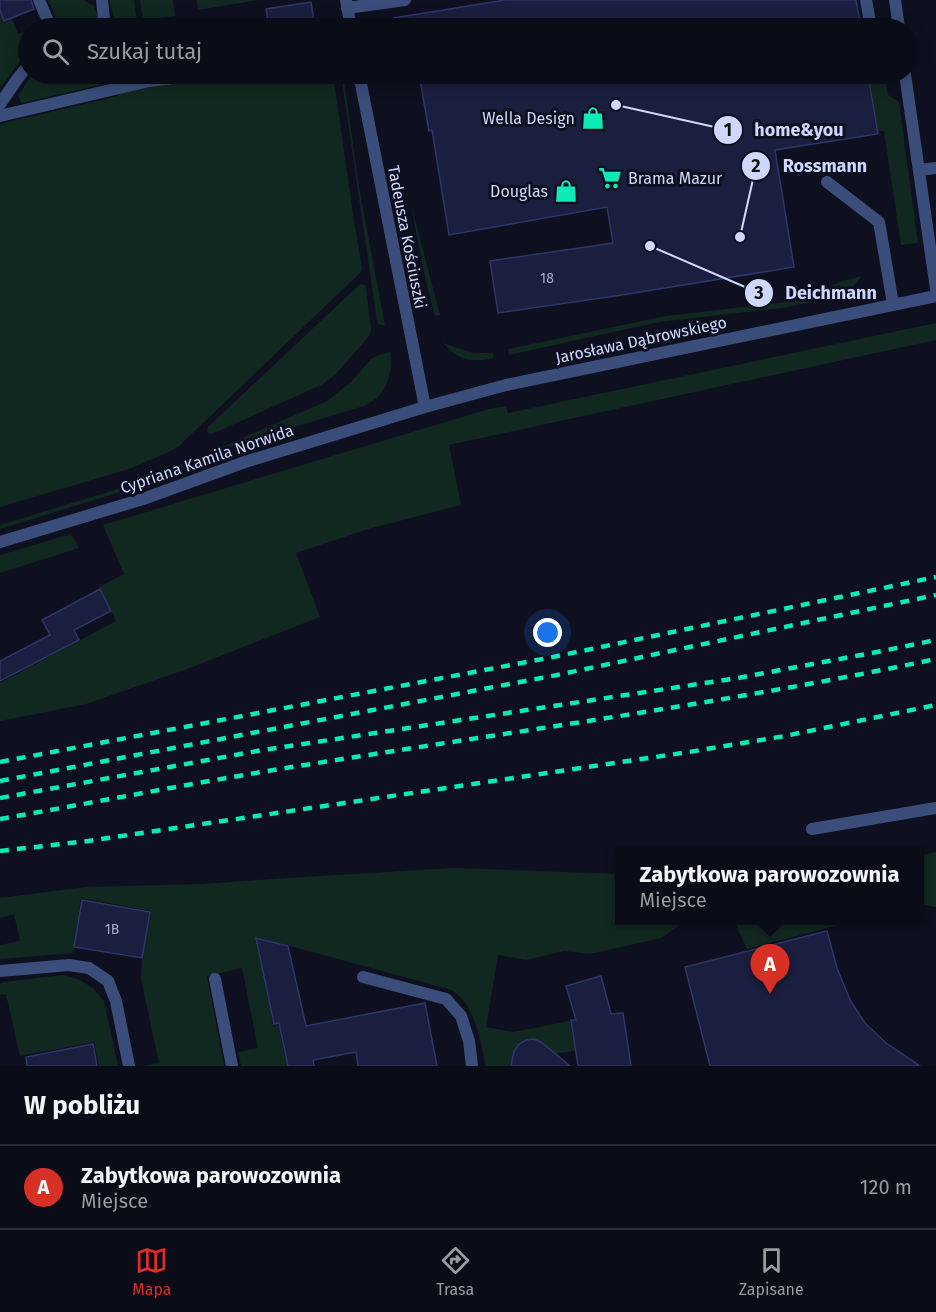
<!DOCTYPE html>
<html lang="pl">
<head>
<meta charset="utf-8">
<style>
  body { margin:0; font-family:"Fira Sans",sans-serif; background:#131520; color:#f1f3f6 }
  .you { position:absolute; left:548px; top:633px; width:21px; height:21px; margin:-15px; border:4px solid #fff; border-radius:50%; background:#1a73e8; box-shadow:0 0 0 9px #1a73e833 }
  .badge { display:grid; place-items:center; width:39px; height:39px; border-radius:50%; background:#d93025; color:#fff; font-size:20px; font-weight:700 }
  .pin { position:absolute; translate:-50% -50px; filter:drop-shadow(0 2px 3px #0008) }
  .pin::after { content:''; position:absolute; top:32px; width:21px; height:18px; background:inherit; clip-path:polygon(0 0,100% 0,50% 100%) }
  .popup { position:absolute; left:615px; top:847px; width:309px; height:78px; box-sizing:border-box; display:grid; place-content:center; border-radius:0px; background:#0a0c17; filter:drop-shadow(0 2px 4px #0005); font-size:20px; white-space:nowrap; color:#999ba1 }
  .popup b { font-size:22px; color:#f1f3f6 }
  .popup::after { content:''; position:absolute; left:50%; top:100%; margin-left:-12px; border:12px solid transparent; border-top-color:#0a0c17 }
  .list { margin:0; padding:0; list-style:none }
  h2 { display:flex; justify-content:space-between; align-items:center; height:78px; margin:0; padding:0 24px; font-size:26px }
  h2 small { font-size:20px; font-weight:400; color:#999ba1 }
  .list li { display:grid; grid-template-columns:39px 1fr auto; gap:18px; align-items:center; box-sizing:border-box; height:84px; padding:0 24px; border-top:2px solid #2a2c36 }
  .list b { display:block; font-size:22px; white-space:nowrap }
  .list p { margin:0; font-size:20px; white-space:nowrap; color:#999ba1 }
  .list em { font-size:20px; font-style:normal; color:#999ba1 }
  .icon { flex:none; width:33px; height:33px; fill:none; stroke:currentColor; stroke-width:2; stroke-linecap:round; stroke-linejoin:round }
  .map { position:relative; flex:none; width:936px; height:1066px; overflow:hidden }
  .search { position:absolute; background:#0a0c17; box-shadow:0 3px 15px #0003; left:18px; right:18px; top:18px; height:66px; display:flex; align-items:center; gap:15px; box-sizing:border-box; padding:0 21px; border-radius:33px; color:#999ba1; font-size:22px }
  .sheet { height:162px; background:#0a0c17 }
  nav { display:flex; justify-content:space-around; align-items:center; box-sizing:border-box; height:84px; border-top:2px solid #2a2c36; background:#0a0c17; font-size:16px; color:#999ba1 }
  nav a { display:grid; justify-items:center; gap:3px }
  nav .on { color:#d93025 }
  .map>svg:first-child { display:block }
</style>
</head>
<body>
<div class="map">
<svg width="936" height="1066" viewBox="0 0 936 1066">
  <rect width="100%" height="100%" fill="#0e101f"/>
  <path fill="#112820" d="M48,0H83L94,6L98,17V28H61Z
    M109,0H134L138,28H117Z
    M140,0H173L175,16L143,20Z
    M197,0H259L198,10Z
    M0,13L4,23L12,19L18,34L28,31V53L24,56L0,88Z
    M222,18L241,19L254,28H176H187Z
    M32,74H115C115,79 112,81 108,83L22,103L18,96Z
    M126,74H333L354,221L362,268L361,272L179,446L173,450L129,469L0,507V124L118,96L125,86Z
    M341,74H343L359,187L385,326L379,324L377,321Z
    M869,74H885L888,95L899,102L918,243L901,245L884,131H878Z
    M412,208L440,315L435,316C425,281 418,245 412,208Z
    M861,276C855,286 849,292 839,297L782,308L659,322L509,355L508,349L666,316L786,302L808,298L837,283Z
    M362,284L365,285L366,289L371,329L370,335L336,374L323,384L212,434L208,433L207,431L208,427L359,285Z
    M936,323V340L449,445L461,505L368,529L296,553L320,617L187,669L86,704L0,721V683L116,621L99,587L124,574L103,525L489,409L506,406L508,413Z
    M443,343L473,353H493L494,358C472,363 458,360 443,343Z
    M390,352C393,367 389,387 377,398C373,401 368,403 364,406L241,443L143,485L0,529V525L144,481L327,401L351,382L371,359L379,355Z
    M71,534L79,548L0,573V555Z
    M936,852V906L935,907L920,904V855Z
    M455,868L620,874V920L686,921L661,938L590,954L564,951L526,960L498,955L486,1027L513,1032L570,1021L575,1051L552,1054L554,1066H485C482,1044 477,1019 463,1000C460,997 456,993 452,990L257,937L273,1026L278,1025L287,1066H241L238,1052L258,1048L242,968L207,976L224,1066H143L159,1063L141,979L142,959L151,911L81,898L73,953L0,959V945L20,941L14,914L0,918V898L86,887L203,884L287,878Z
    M728,921H854L747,949L736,925Z
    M63,975L78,979L93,988L104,1001L118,1066H99L94,1042L20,1056L6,994L0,995V984L4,982Z"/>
  <path fill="#1b1f3f" stroke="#2e366a" stroke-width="1.5" d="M0,0H31L34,9L4,21L0,10Z
    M505,0H856L861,28H394V18Z
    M311,2L315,28H269L266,9Z
    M419,74H868L878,134L775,150L794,267L622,295L498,313L490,261L613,243L607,207L449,235L432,130L429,131Z
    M100,589L111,611L74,630L79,640L0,681V661L50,635L42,620Z
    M82,900L150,912L142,958L74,947Z
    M827,931L837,968L850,1000L865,1023L886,1043L920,1066H710L685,967Z
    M256,938L288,946L306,1026L425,1003L437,1066H358L356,1052L313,1060L314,1066H288L279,1023L274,1024Z
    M601,976L611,1014L623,1013L631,1066H578L571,1020H576L566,986Z
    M534,1039L541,1042L570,1066H511L514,1051L519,1044L526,1040Z
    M93,1044L97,1066H27L26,1057Z"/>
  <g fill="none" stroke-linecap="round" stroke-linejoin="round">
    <path stroke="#3b4e7b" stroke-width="12" d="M39,0L51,28
      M102,0L105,28
      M866,0L871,28
      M895,0L899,28
      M347,8L405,0
      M905,74L936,289
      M0,104L18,78L28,66
      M0,116L149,81L203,74
      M919,170L936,168
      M827,182L879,222L893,304
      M812,829L936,808
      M0,971L69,965L89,968L108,981L116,1001L129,1066
      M363,977L446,999L461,1016L469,1041L472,1066
      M215,979L232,1066"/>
    <path stroke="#3b4e7b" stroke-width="12" d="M346,0L351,28
      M359,74L425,407
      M0,542L143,499L245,462L425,407L506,385L936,296"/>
    <path stroke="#0ceab6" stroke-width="4.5" stroke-dasharray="9 8" stroke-linecap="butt" d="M0,762L553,657L936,577
      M0,781L557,675L936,595
      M0,798L257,751L738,678L877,652L936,640
      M0,819C102,801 203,781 305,765C516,731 727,703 936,659
      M0,851L88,841L689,752L785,736L936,705"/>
  </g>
  <defs>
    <g id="shop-bare" transform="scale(1.8)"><path d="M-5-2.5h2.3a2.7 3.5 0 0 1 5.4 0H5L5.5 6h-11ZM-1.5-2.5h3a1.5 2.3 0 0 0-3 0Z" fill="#0ceab6" stroke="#0e101f" stroke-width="2.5" paint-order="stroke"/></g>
    <g id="supermarket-bare" transform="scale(1.8)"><path d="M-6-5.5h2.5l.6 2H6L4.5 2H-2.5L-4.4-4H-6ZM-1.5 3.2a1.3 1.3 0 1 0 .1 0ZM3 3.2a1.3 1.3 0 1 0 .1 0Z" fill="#0ceab6" stroke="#0e101f" stroke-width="2.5" paint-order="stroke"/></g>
  </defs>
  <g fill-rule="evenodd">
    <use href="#shop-bare" x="593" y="118"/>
    <use href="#supermarket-bare" x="610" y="178"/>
    <use href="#shop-bare" x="566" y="191"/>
  </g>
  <g text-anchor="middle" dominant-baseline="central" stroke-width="6" stroke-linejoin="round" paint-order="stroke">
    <g font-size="14" fill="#a1aacd">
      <text x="547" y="278">18</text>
      <text x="112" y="929">1B</text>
    </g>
    <g font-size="16" fill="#ced8fc" stroke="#0e101f" text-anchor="end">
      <text x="575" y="118">Wella Design</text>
      <text x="628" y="178" text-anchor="start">Brama Mazur</text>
      <text x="548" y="191">Douglas</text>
    </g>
    <g font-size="16" fill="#ced8fc" stroke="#0e101f">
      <text transform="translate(407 237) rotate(79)">Tadeusza Kościuszki</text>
      <text transform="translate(641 340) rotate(-12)">Jarosława Dąbrowskiego</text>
      <text transform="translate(207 459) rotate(-19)">Cypriana Kamila Norwida</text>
    </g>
  </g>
  <path fill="none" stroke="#ced8fc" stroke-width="2" d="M616 105L728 130M740 237L756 166M650 246L759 293"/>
  <g fill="#ced8fc" stroke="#0e101f" stroke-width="2">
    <circle cx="616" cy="105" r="6"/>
    <circle cx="740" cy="237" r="6"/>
    <circle cx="650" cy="246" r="6"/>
    <circle cx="728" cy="130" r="15"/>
    <circle cx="756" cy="166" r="15"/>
    <circle cx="759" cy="293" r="15"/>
  </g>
  <g font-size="18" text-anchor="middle" font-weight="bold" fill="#111">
    <text x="728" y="136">1</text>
    <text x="756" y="172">2</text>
    <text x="759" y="299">3</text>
  </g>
  <g font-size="18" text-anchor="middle" font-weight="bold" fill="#ced8fc" stroke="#0e101f" stroke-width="6" stroke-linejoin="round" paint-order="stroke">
    <text x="799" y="136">home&amp;you</text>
    <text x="825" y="172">Rossmann</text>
    <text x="831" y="299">Deichmann</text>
  </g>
</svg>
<div class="you"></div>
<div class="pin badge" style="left:770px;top:994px">A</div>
<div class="popup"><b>Zabytkowa parowozownia</b>Miejsce</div>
<div class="search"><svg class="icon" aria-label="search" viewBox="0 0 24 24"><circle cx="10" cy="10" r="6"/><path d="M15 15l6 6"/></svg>Szukaj tutaj</div>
</div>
<section class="sheet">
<h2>W pobliżu<small></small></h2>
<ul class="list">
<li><span class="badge">A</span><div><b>Zabytkowa parowozownia</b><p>Miejsce</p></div><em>120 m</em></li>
</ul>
</section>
<nav>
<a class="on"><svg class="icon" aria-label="map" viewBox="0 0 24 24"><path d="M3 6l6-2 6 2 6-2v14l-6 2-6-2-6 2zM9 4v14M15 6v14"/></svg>Mapa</a>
<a><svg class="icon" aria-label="directions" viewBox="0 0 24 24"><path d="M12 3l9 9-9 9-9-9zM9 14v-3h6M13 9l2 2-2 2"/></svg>Trasa</a>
<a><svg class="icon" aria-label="saved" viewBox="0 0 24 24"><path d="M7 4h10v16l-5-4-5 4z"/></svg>Zapisane</a>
</nav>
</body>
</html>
